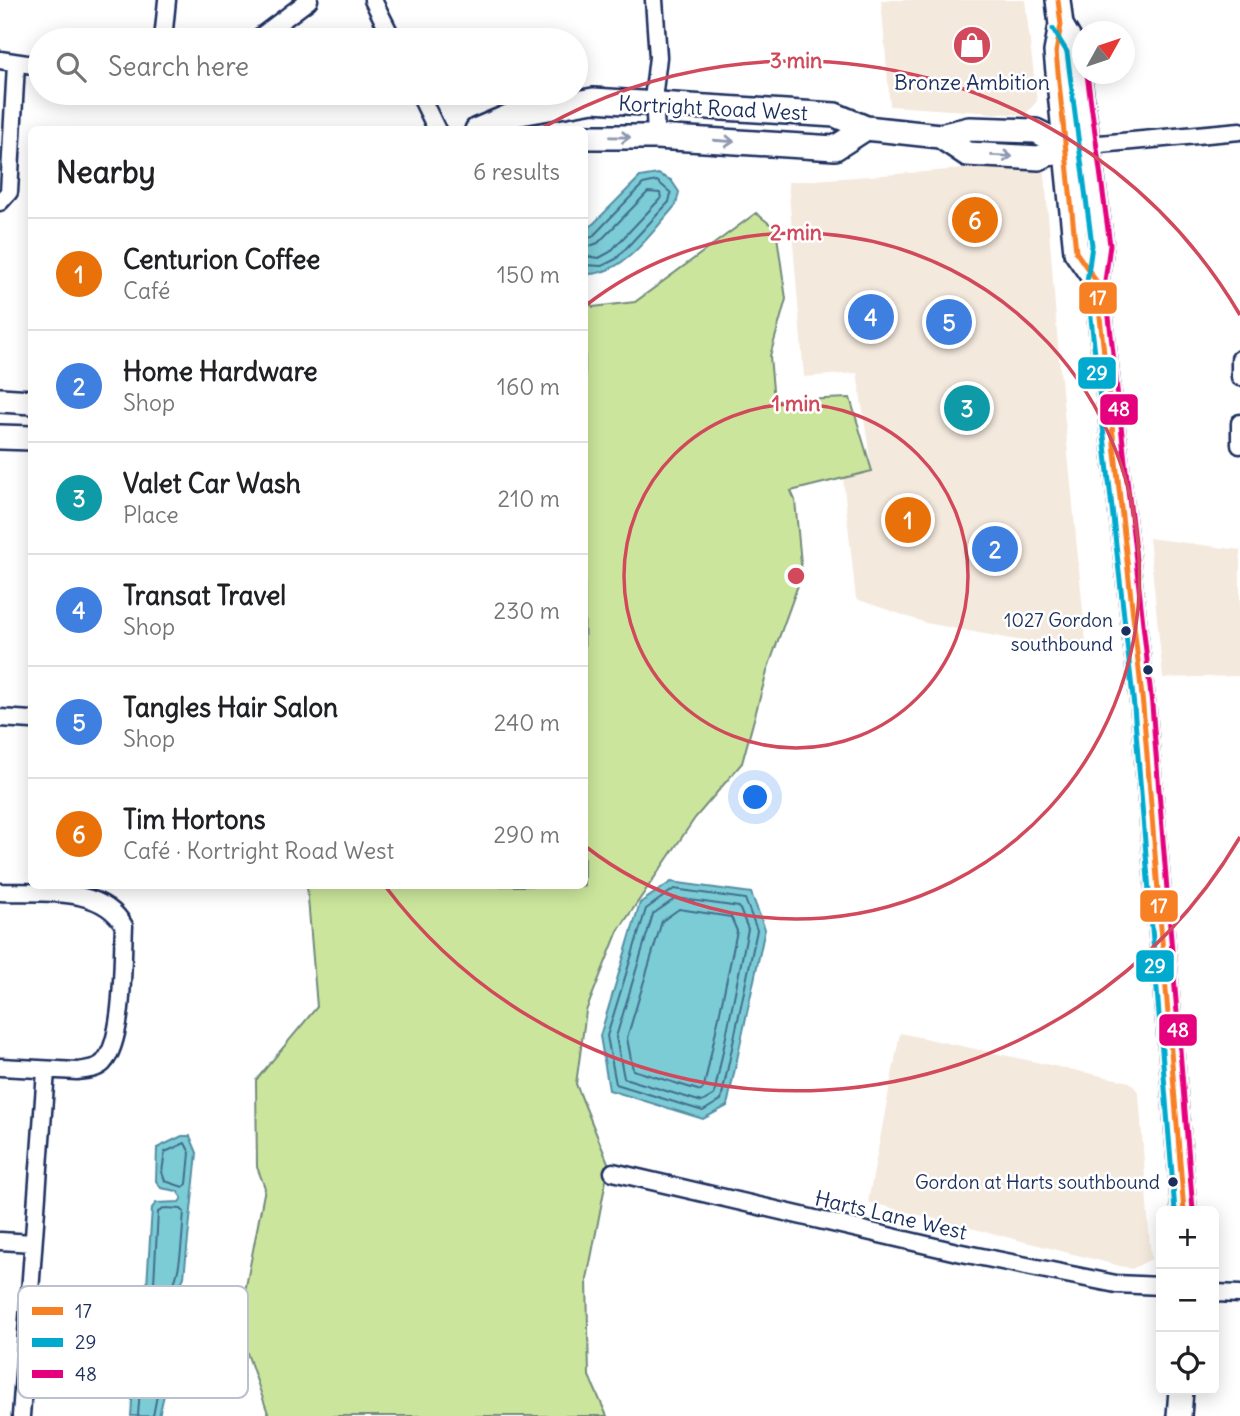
<!DOCTYPE html>
<html lang="en">
<head>
<meta charset="utf-8">
<style>
  body { margin:0; font-family:Delius,sans-serif; background:#f6f6f6; color:#202124 }
  .controls { position:absolute; right:21px; bottom:21px; display:grid; overflow:hidden; border-radius:10px; box-shadow:0 4px 18px #0003 }
  .controls button { width:63px; height:63px; display:grid; place-items:center; padding:0; border:0; border-bottom:2px solid #e0e0e0; background:#fff; color:#202124; font:35px sans-serif }
  .compass { position:absolute; left:1072px; top:21px; width:63px; height:63px; border-radius:50%; background:#fff; box-shadow:0 4px 18px #0003; rotate:50deg }
  .you { position:absolute; left:756px; top:798px; width:24px; height:24px; margin:-18px; border:5px solid #fff; border-radius:50%; background:#1a73e8; box-shadow:0 0 0 10px #1a73e833 }
  .badge { display:grid; place-items:center; width:46px; height:46px; border-radius:50%; background:#d1495b; color:#fff; font-size:23px; font-weight:700 }
  .pin { position:absolute; translate:-50% -50%; border:4px solid #fff; box-shadow:0 2px 7px #0006 }
  .list { margin:0; padding:0; list-style:none }
  h2 { display:flex; justify-content:space-between; align-items:center; height:91px; margin:0; padding:0 28px; font-size:30px }
  h2 small { font-size:23px; font-weight:400; color:#757577 }
  .list li { display:grid; grid-template-columns:46px 1fr auto; gap:21px; align-items:center; box-sizing:border-box; height:112px; padding:0 28px; border-top:2px solid #e0e0e0 }
  .list b { display:block; font-size:26px; white-space:nowrap }
  .list p { margin:0; font-size:23px; white-space:nowrap; color:#757577 }
  .list em { font-size:23px; font-style:normal; color:#757577 }
  .icon { flex:none; width:38px; height:38px; fill:none; stroke:currentColor; stroke-width:2; stroke-linecap:round; stroke-linejoin:round }
  .map { position:relative; flex:none; width:1240px; height:1416px; overflow:hidden }
  .search { position:absolute; background:#fff; box-shadow:0 4px 18px #0003; left:28px; top:28px; width:560px; height:77px; display:flex; align-items:center; gap:18px; box-sizing:border-box; padding:0 24px; border-radius:38px; color:#757577; font-size:26px }
  .panel { position:absolute; background:#fff; box-shadow:0 4px 18px #0003; left:28px; top:126px; width:560px; height:763px; border-radius:10px }
  .map>svg:first-child { display:block }
</style>
</head>
<body>
<div class="map">
<svg width="1240" height="1416" viewBox="0 0 1240 1416">
  <rect width="100%" height="100%" fill="#fff"/>
  <filter id="ink" filterUnits="userSpaceOnUse"><feTurbulence type="fractalNoise" baseFrequency=".0143" numOctaves="2"/><feDisplacementMap in="SourceGraphic" scale="14" xChannelSelector="R" yChannelSelector="G"/><feConvolveMatrix kernelMatrix="1 2 1 2 8 2 1 2 1" color-interpolation-filters="sRGB"/></filter>
  <g filter="url(#ink)">
    <path fill="#f4e9dd" d="M881,0H1025L1037,101L1025,115L890,106Z
      M1044,163L1059,358L1087,653L926,623L856,599L843,478L872,471L857,373L804,377L788,182Z
      M1149,538L1240,550V676L1163,678Z
      M900,1033L1130,1082L1139,1093L1151,1259L1132,1269L868,1202Z"/>
    <path fill="#cbe69c" stroke="#738a7d" stroke-width="2" d="M756,213L776,229L786,299L770,356L774,401L850,398L872,471L791,491L795,500L802,574L768,668L742,763L695,818L618,931L586,1011L576,1084L609,1165L587,1279L589,1376L607,1416H269L246,1350L243,1302L265,1188L257,1167L256,1080L317,1007L307,886H584L585,296L593,307L635,302Z"/>
    <path fill="#7cccd5" stroke="#558da5" stroke-width="2" d="M658,174L671,180L679,192L676,205C653,230 627,272 590,274L585,270V236L590,227L640,177Z
      M671,882L751,893L765,929L727,1106L703,1119L609,1090L600,1036L640,903Z
      M182,1136H190L197,1153L184,1277L174,1298L157,1301L147,1285L152,1208L156,1203L179,1202L182,1198L177,1191L161,1188L156,1181L157,1148Z
      M152,1357L164,1361L169,1374L159,1416H131L134,1371L142,1360Z"/>
    <g fill="none" stroke-linecap="round" stroke-linejoin="round">
      <path stroke="#426e8e" stroke-width="2" d="M584,239L592,237L643,184L657,181L671,193L669,202L616,259L602,266L584,265
        M584,248L598,243L648,192L660,193L661,198L610,252L599,258L584,256
        M674,889L745,899L757,930L721,1100L703,1111L616,1084L607,1036L646,909Z
        M676,898L739,907L748,929L714,1095L702,1102L624,1078L616,1037L653,914Z
        M679,909L731,917L737,931L704,1087L701,1091L633,1070L627,1038L662,921Z
        M185,1143L190,1153L187,1184L183,1187L165,1181L162,1172L165,1152Z
        M166,1208L181,1209L184,1212C182,1231 182,1287 165,1294L160,1293L154,1283L158,1212Z
        M138,1416L141,1374L152,1364L159,1367L161,1375L153,1416"/>
      <g stroke="#1b2f5e" stroke-width="21">
        <path id="street" d="M373,0L393,40
          M654,0L658,57L654,91L656,137
          M163,40L167,0
          M256,40L309,0
          M0,60L40,66
          M419,93L437,130
          M1089,145L1240,131
          M0,202L9,192L16,64
          M1240,359V377
          M1240,423V445
          M0,718L32,720
          M0,892C41,894 102,885 124,926C122,958 125,1040 103,1063C97,1069 86,1070 77,1071L0,1067
          M613,1172L957,1252L1116,1284L1161,1286
          M0,1241L33,1243
          M1214,1293L1240,1294
          M21,1416L46,1071"/>
      </g>
      <g stroke="#1b2f5e" stroke-width="28">
        <path id="secondary" d="M1058,0L1061,25L1056,52L1076,252L1096,281
          M1061,25L1075,49L1101,245L1096,281L1143,706L1184,1211
          M477,130L515,114L593,100L835,115L866,128L940,136L969,129L1036,131L1067,146
          M940,136L967,154L1039,158L1067,146L1076,145
          M584,137H656L835,148L866,128
          M0,400L32,402
          M0,437L32,438
          M1179,1416L1181,1390"/>
      </g>
      <use href="#street" stroke="#fff" stroke-width="16"/>
      <use href="#secondary" stroke="#fff" stroke-width="23"/>
      <g stroke="#fff" stroke-width="10">
        <path id="bus-1" d="M1058,0L1061,25L1056,52L1076,252L1096,281L1143,706L1184,1211"/>
      </g>
      <g stroke="#fff" stroke-width="10">
        <path id="bus-2" d="M1053,29L1067,52L1092,245L1087,282L1134,707L1175,1211"/>
      </g>
      <g stroke="#fff" stroke-width="10">
        <path id="bus-3" d="M1087,74L1110,245L1105,281L1152,705L1193,1210"/>
      </g>
      <use href="#bus-1" stroke="#f78025" stroke-width="5"/>
      <use href="#bus-2" stroke="#00a9ce" stroke-width="5"/>
      <use href="#bus-3" stroke="#e5007d" stroke-width="5"/>
    </g>
    <defs><path id="oneway-shaft" d="M-6 0H5M1.5-3L5.5 0L1.5 3" fill="none" stroke-width="1.6" stroke-linecap="round" stroke-linejoin="round" transform="scale(1.75)"/></defs>
    <g stroke="#8d97ae">
      <use href="#oneway-shaft" transform="translate(620 137) rotate(1)"/>
      <use href="#oneway-shaft" transform="translate(724 141) rotate(4)"/>
      <use href="#oneway-shaft" transform="translate(1002 156) rotate(3)"/>
    </g>
  </g>
  <g fill="none" stroke="#d1495b" stroke-width="3.5">
    <circle cx="796" cy="576" r="172"/>
    <path d="M585 306A343 343 0 1 1 585 846"/>
    <path d="M1240 837A515 515 0 0 1 385 886M542 128A515 515 0 0 1 1240 315"/>
  </g>
  <defs>
    <g id="shop-disc" transform="scale(2.0125)"><circle r="9.5" fill="#d1495b" stroke="#fff"/><path d="M-5-2.5h2.3a2.7 3.5 0 0 1 5.4 0H5L5.5 6h-11ZM-1.5-2.5h3a1.5 2.3 0 0 0-3 0Z" fill="#fff"/></g>
  </defs>
  <g fill-rule="evenodd">
    <use href="#shop-disc" x="972" y="45"/>
  </g>
  <g fill="#1b2f5e" stroke="#fff" stroke-width="2.5">
    <circle cx="1126" cy="631" r="6"/>
    <circle cx="1148" cy="670" r="6"/>
    <circle cx="1173" cy="1182" r="6"/>
  </g>
  <g text-anchor="middle" dominant-baseline="central" stroke-width="5" stroke-linejoin="round" paint-order="stroke">
    <g font-size="19" fill="#1b2f5e" stroke="#fff" text-anchor="end">
      <text x="1113" y="620">1027 Gordon<tspan x="1113" dy="24">southbound</tspan></text>
      <text x="1160" y="1182">Gordon at Harts southbound</text>
    </g>
    <g font-size="21" fill="#1b2f5e" stroke="#fff">
      <text x="972" y="82">Bronze Ambition</text>
    </g>
    <g font-size="21" fill="#1b2f5e" stroke="#fff">
      <text transform="translate(713 108) rotate(3)">Kortright Road West</text>
      <text transform="translate(891 1215) rotate(13)">Harts Lane West</text>
    </g>
  </g>
  <rect x="18" y="1286" width="230" height="112" rx="10" fill="#fff" stroke="#bbc1cf" stroke-width="2"/>
  <rect x="32" y="1307" width="31" height="8" fill="#f78025"/>
  <rect x="32" y="1338" width="31" height="9" fill="#00a9ce"/>
  <rect x="32" y="1370" width="31" height="8" fill="#e5007d"/>
  <g font-size="19" fill="#1b2f5e">
    <text x="75" y="1318">17</text>
    <text x="75" y="1349">29</text>
    <text x="75" y="1381">48</text>
  </g>
  <circle cx="796" cy="576" r="10" fill="#d1495b" stroke="#fff" stroke-width="3.5"/>
  <g font-size="21" text-anchor="middle" font-weight="bold" fill="#d1495b" stroke="#fff" stroke-width="5" stroke-linejoin="round" paint-order="stroke">
    <text x="796" y="68">3 min</text>
    <text x="796" y="240">2 min</text>
    <text x="796" y="411">1 min</text>
  </g>
  <g stroke="#fff" stroke-width="2.5">
    <rect x="1078" y="281" width="40" height="34" rx="7" fill="#f78025"/>
    <rect x="1077" y="356" width="40" height="34" rx="7" fill="#00a9ce"/>
    <rect x="1099" y="393" width="40" height="33" rx="7" fill="#e5007d"/>
    <rect x="1139" y="889" width="40" height="34" rx="7" fill="#f78025"/>
    <rect x="1135" y="949" width="40" height="34" rx="7" fill="#00a9ce"/>
    <rect x="1158" y="1013" width="40" height="34" rx="7" fill="#e5007d"/>
  </g>
  <g font-size="19" text-anchor="middle" font-weight="bold" fill="#fff">
    <text x="1098" y="305">17</text>
    <text x="1097" y="380">29</text>
    <text x="1119" y="416">48</text>
    <text x="1159" y="913">17</text>
    <text x="1155" y="973">29</text>
    <text x="1178" y="1037">48</text>
  </g>
</svg>
<div class="controls">
<button>+</button>
<button>−</button>
<button><svg class="icon" aria-label="locate" viewBox="0 0 24 24"><circle cx="12" cy="12" r="6"/><path d="M12 2v4M12 18v4M2 12h4M18 12h4"/></svg></button>
</div>
<svg class="compass" viewBox="-18 -18 36 36"><path d="M0-13l5 13h-10z" fill="#e53935"/><path d="M0 13l5-13h-10z" fill="#757577"/></svg>
<div class="you"></div>
<div class="pin badge" style="left:908px;top:520px;background:#e8710a">1</div>
<div class="pin badge" style="left:995px;top:549px;background:#3f7fe0">2</div>
<div class="pin badge" style="left:967px;top:408px;background:#0f9aa8">3</div>
<div class="pin badge" style="left:871px;top:317px;background:#3f7fe0">4</div>
<div class="pin badge" style="left:949px;top:322px;background:#3f7fe0">5</div>
<div class="pin badge" style="left:975px;top:220px;background:#e8710a">6</div>
<div class="search"><svg class="icon" aria-label="search" viewBox="0 0 24 24"><circle cx="10" cy="10" r="6"/><path d="M15 15l6 6"/></svg>Search here</div>
<section class="panel">
<h2>Nearby<small>6 results</small></h2>
<ul class="list">
<li><span class="badge" style="background:#e8710a">1</span><div><b>Centurion Coffee</b><p>Café</p></div><em>150 m</em></li>
<li><span class="badge" style="background:#3f7fe0">2</span><div><b>Home Hardware</b><p>Shop</p></div><em>160 m</em></li>
<li><span class="badge" style="background:#0f9aa8">3</span><div><b>Valet Car Wash</b><p>Place</p></div><em>210 m</em></li>
<li><span class="badge" style="background:#3f7fe0">4</span><div><b>Transat Travel</b><p>Shop</p></div><em>230 m</em></li>
<li><span class="badge" style="background:#3f7fe0">5</span><div><b>Tangles Hair Salon</b><p>Shop</p></div><em>240 m</em></li>
<li><span class="badge" style="background:#e8710a">6</span><div><b>Tim Hortons</b><p>Café · Kortright Road West</p></div><em>290 m</em></li>
</ul>
</section>
</div>
</body>
</html>
